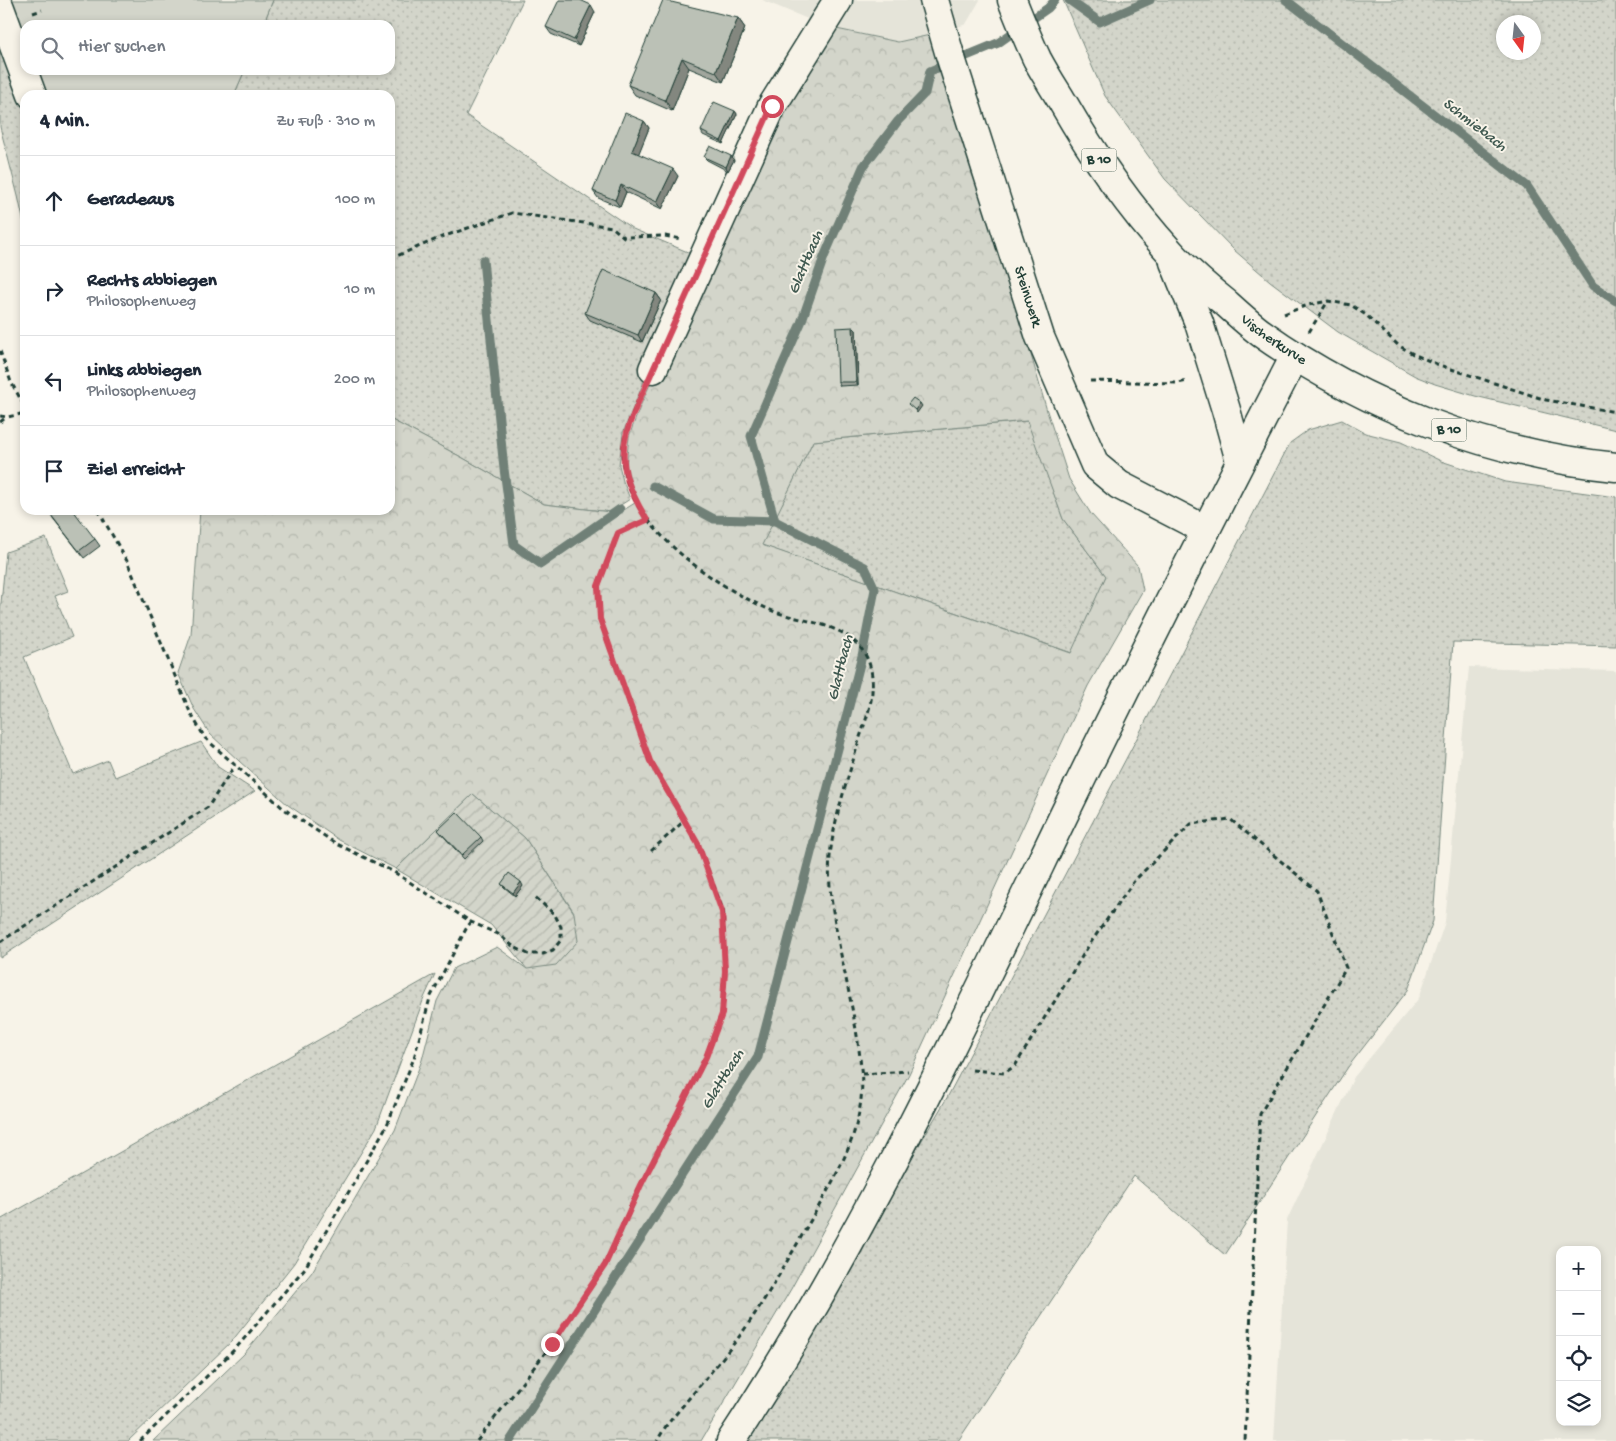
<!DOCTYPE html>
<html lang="de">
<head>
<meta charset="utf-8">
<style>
  body { margin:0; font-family:"Gochi Hand",sans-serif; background:#f6f6f7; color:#1f2937 }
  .controls { position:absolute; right:15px; bottom:15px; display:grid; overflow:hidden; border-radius:10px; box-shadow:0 2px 8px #0003 }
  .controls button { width:45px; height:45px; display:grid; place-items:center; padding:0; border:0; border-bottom:1px solid #e0e1e3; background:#fff; color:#1f2937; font:25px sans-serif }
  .compass { position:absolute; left:1496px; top:15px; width:45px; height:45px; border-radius:50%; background:#fff; box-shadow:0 2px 8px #0003; rotate:165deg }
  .stop { position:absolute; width:15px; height:15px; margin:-11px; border:4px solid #d1495b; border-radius:50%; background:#fff }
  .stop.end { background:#d1495b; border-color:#fff; box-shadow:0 1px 5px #0008 }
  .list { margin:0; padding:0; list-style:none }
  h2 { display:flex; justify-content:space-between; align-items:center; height:65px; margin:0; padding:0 20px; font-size:21px }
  h2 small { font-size:16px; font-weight:400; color:#747a83 }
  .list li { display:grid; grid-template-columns:32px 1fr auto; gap:15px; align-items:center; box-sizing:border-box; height:90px; padding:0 20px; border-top:1px solid #e0e1e3 }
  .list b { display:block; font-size:19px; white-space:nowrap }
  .list p { margin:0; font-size:16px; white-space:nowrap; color:#747a83 }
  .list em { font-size:16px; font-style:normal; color:#747a83 }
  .icon { flex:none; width:28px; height:28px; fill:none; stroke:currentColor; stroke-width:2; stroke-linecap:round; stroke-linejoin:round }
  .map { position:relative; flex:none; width:1616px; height:1441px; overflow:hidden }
  .search { position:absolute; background:#fff; box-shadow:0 2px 8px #0003; left:20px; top:20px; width:375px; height:55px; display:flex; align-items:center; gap:12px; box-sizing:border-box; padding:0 18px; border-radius:15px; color:#747a83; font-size:19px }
  .panel { position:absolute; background:#fff; box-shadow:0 2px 8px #0003; left:20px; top:90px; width:375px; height:425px; border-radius:15px }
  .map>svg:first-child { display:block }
</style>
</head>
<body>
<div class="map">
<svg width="1616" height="1441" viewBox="0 0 1616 1441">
  <defs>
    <pattern id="grass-dots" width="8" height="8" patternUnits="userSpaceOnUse" patternTransform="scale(1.25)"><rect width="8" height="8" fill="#d3d5ca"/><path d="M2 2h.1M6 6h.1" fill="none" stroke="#b5b8ae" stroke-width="1.8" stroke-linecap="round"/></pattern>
    <pattern id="forest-crowns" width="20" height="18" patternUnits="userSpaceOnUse" patternTransform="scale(1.25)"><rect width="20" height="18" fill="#d3d5ca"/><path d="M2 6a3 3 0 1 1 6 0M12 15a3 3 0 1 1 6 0" fill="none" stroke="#b5b8ae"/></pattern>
    <pattern id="garden-furrows" width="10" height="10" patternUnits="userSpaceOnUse" patternTransform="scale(1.25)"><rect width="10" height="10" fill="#d3d5ca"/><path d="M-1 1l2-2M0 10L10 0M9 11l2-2" fill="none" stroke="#b5b8ae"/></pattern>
  </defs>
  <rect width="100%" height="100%" fill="#f7f3e8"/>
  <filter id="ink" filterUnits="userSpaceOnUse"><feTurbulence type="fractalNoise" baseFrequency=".02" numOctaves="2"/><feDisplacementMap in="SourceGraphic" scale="10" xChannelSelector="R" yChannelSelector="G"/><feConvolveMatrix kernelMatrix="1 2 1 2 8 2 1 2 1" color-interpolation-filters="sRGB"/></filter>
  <g filter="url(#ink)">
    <path fill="#e5e4d9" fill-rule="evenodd" d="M762,0H980L966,24L944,32L898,42L827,27Z
      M1469,667L1616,671V1441H1274L1287,1220L1354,1077L1419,998L1445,922ZM1560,1250H1597V1422H1560Z"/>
    <path fill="url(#grass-dots)" stroke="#79897f" fill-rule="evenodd" d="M273,0H523L466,115L633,229L702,258L650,367L623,433L619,465L623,481L630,499L619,506V513L544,504L463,458L390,419V95H234L245,70H390V25H263Z
      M1063,0H1616V430L1475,396L1435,384L1415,376L1338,332L1270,281L1234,250L1165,179L1105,96ZM1504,22H1534V52H1504Z
      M0,28L25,97V228L18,196L0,127Z
      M1342,420L1365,433L1401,442L1441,461L1505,482L1616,497V646L1453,642L1433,921L1408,990L1348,1067L1225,1255L1134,1176L958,1441H744L948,1096L1137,738L1290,443L1308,430Z
      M1028,421L1063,519L1106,576L1072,653L761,545L813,441Z
      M46,538L68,591L55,596L72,637L24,657L73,774L108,760L115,777L201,742L218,767L255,791L0,958V613L6,552Z
      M435,974L424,998L376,1128L294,1263L232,1341L128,1441H0V1220Z"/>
    <path fill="url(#forest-crowns)" stroke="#79897f" fill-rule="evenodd" d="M827,27L898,42L944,32L958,99L1047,411L1069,479L1091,514L1138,566L1143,590L1088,686L909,1074L791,1289L701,1441H153L244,1354L312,1272L395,1130L422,1060L437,1001L454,968L497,947L527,969L574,912L525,838L473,794L396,869L339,840L288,805L239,761L210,734L194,709L178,673L191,635L200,510H390V419L463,458L544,504L619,513L638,501L630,482L626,465L629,436L641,404L705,263ZM1027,421L1063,519L1106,576L1071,653L762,545L813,441Z"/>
    <path fill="#d3d5ca" stroke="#79897f" d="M4,0H273L263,25H25V59Z
      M29,70H245L234,95H38Z"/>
    <path fill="url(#garden-furrows)" stroke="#79897f" d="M473,794L525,838L574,913L578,941L556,965L527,969L491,925L396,869Z"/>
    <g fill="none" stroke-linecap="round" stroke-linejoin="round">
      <path stroke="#6f8077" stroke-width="9" d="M1069,0L1100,22L1150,0
        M1286,0L1527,186L1593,286L1616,301
        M483,260L504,469L514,545L541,564L620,509
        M653,486L714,519L775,521
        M510,1441L758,1057L862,656L875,589L865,567L775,521L751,436L801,323L824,257L863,167L898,121L925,93L930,71L998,43L1048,8L1055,0"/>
      <g stroke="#1f3d34" stroke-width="31">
        <g id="minor">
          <path id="s1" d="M934,0L949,52L1040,337L1095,465L1119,485L1206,530"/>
          <path d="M0,8L32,95"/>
          <path d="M653,369L772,106L838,0"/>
        </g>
      </g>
      <g stroke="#1f3d34" stroke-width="31">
        <g id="major">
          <path id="s2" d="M1012,0C1020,20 1028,40 1037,59C1045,74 1054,88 1062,101C1093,155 1128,206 1170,252C1187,271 1207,288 1227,304C1238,314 1249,324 1261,333C1365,407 1488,454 1616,467"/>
          <path d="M1174,262L1199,323L1226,410L1240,461"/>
          <path d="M731,1441C859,1246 959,1033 1060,823C1136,666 1215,511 1295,356"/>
        </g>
      </g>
      <path stroke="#1f3d34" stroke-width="3" stroke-dasharray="5 4" stroke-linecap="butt" d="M33,13L42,10
        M390,259L439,238L512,213L612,227L624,237L665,236L681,239
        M1284,314L1308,305L1328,301L1351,305L1366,315L1398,345L1413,354L1439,365L1546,400L1616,412
        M1309,332L1328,301
        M0,351L11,382L25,407
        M1090,381L1177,383L1188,381
        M642,394C632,416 620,441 623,465C632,529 714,585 768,609C800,623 847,621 866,656C872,667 873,680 872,692C871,708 864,725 859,740C849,776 836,811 831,848C827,874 831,902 836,928C844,975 857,1021 861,1068C867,1125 839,1171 812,1218C790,1256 769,1294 744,1330C720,1363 692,1394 666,1426L657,1441
        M0,416L8,417L25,413
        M0,422L7,417
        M98,510L127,561L190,712L205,738L235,765L284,809L335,843L394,872L471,922L498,934L514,947L528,954H543L553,950L561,940V927L555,915L533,895
        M651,851L685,820
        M0,942L208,807L235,765
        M972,1070L1004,1073L1015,1066L1089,945L1134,881L1191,824L1230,819L1317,891L1346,968L1260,1114L1245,1441
        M862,1074L908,1071
        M140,1441L236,1348L305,1268L387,1125L414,1058L430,998L466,929L471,922
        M477,1441L552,1344L605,1265L641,1185L706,1057L722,1014L725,971L723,911L698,844L650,761L600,619L598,586L618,533L647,520"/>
      <use href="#minor" stroke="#f7f3e8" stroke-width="28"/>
      <use href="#major" stroke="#f7f3e8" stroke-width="28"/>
    </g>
    <path fill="#a1a69d" stroke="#1f3d34" d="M595,12L579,46L551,34L546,27Z
      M738,18L745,28L723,82L689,68L672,111L635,95L628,85Z
      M735,111L737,114L723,144L703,135L701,131Z
      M644,121L649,128L638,154L678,176L662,209L626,192L620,207L598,198L593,191Z
      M704,157L734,160L728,171L707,160Z
      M656,293L661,300L642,342L590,320L585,313Z
      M856,330L858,385L840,386L838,382Z
      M35,510H46L38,515Z
      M52,517L95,539L100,546L84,558Z
      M438,830L481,837L483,841L464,859Z
      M501,884L523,886L515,896L504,887Z"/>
    <path fill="#83877f" stroke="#1f3d34" d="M591,5L595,12L579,46L574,40Z
      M738,18L745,28L723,82L716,72Z
      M682,58L689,68L672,111L665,100Z
      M735,111L737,114L723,144L721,141Z
      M644,121L649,128L637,158L632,151Z
      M731,156L734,160L728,171L726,167Z
      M673,169L678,176L662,209L657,202Z
      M621,185L626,192L620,207L615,200Z
      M656,293L661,300L642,342L638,335Z
      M853,327L856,330L858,385L856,382Z
      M920,403L922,406L917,413L915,410Z
      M521,882L523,886L515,896L513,893Z"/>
    <path fill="#bbc1b6" stroke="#1f3d34" d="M559,0H580L591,5L574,40L546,27Z
      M663,0L738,18L716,72L682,58L665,100L628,85Z
      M714,102L735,111L721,141L701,131Z
      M625,113L644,121L632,151L673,169L657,202L621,185L615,200L593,191Z
      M710,146L731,156L726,167L704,157Z
      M603,270L656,293L638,335L585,313Z
      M853,327L856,382H838L836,328Z
      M913,398L920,403L915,410L908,404Z
      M25,459V476L21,460Z
      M47,510H73L95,539L79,551Z
      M457,812L481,837L462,855L438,830Z
      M509,873L521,882L513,893L501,884Z"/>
  </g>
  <g fill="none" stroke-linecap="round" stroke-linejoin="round" filter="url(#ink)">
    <path stroke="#d1495b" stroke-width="6" d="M552,1344L605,1265L641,1185L706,1057L722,1014L725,971L722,912L698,844L650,761L600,619L598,586L618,533L647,520C631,493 618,468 626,436C628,425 634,413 638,403L772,106"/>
  </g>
  <g text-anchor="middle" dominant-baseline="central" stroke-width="4" stroke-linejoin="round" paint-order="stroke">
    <g fill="#f7f3e8" stroke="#60746a" stroke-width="1">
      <rect x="1081.5" y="148.5" width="35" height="23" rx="4"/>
      <rect x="1431.5" y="418.5" width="35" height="23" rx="4"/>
    </g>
    <g font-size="14" font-weight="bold" fill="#1f3d34">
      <text x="1099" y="160">B 10</text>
      <text x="1449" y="430">B 10</text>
    </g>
    <g font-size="15" fill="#1f3d34" stroke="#f7f3e8">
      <text stroke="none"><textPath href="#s1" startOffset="311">Steinwerk</textPath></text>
      <text stroke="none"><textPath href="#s2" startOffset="435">Vischerkurve</textPath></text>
    </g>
    <g font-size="16" font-style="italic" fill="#405950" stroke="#f7f3e8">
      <text transform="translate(1474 126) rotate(38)">Schmiebach</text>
      <text transform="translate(807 263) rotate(-67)">Glattbach</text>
      <text transform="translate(842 668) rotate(-76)">Glattbach</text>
      <text transform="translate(724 1080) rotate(-58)">Glattbach</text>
    </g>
  </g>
</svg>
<div class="controls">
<button>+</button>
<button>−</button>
<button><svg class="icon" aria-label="locate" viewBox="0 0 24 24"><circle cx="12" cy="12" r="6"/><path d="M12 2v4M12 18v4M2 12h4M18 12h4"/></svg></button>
<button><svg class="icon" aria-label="layers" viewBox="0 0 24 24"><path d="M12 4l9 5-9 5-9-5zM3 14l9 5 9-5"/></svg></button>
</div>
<svg class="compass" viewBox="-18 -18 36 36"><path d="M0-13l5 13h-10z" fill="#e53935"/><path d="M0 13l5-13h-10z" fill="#747a83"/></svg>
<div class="stop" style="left:772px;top:106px"></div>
<div class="stop end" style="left:552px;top:1344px"></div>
<div class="search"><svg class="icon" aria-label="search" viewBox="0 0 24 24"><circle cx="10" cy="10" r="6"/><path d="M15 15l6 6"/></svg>Hier suchen</div>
<section class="panel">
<h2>4 Min.<small>Zu Fuß · 310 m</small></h2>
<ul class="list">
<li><svg class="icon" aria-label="ahead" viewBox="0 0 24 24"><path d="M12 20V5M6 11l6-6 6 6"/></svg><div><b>Geradeaus</b></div><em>100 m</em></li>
<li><svg class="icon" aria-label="right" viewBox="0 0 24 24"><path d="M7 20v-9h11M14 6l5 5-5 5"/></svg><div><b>Rechts abbiegen</b><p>Philosophenweg</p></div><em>10 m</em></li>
<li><svg class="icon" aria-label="left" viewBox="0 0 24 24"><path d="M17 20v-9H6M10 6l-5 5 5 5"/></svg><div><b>Links abbiegen</b><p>Philosophenweg</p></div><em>200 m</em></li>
<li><svg class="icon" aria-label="arrive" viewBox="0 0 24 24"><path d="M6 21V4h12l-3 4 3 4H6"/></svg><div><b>Ziel erreicht</b></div></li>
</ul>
</section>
</div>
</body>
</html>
